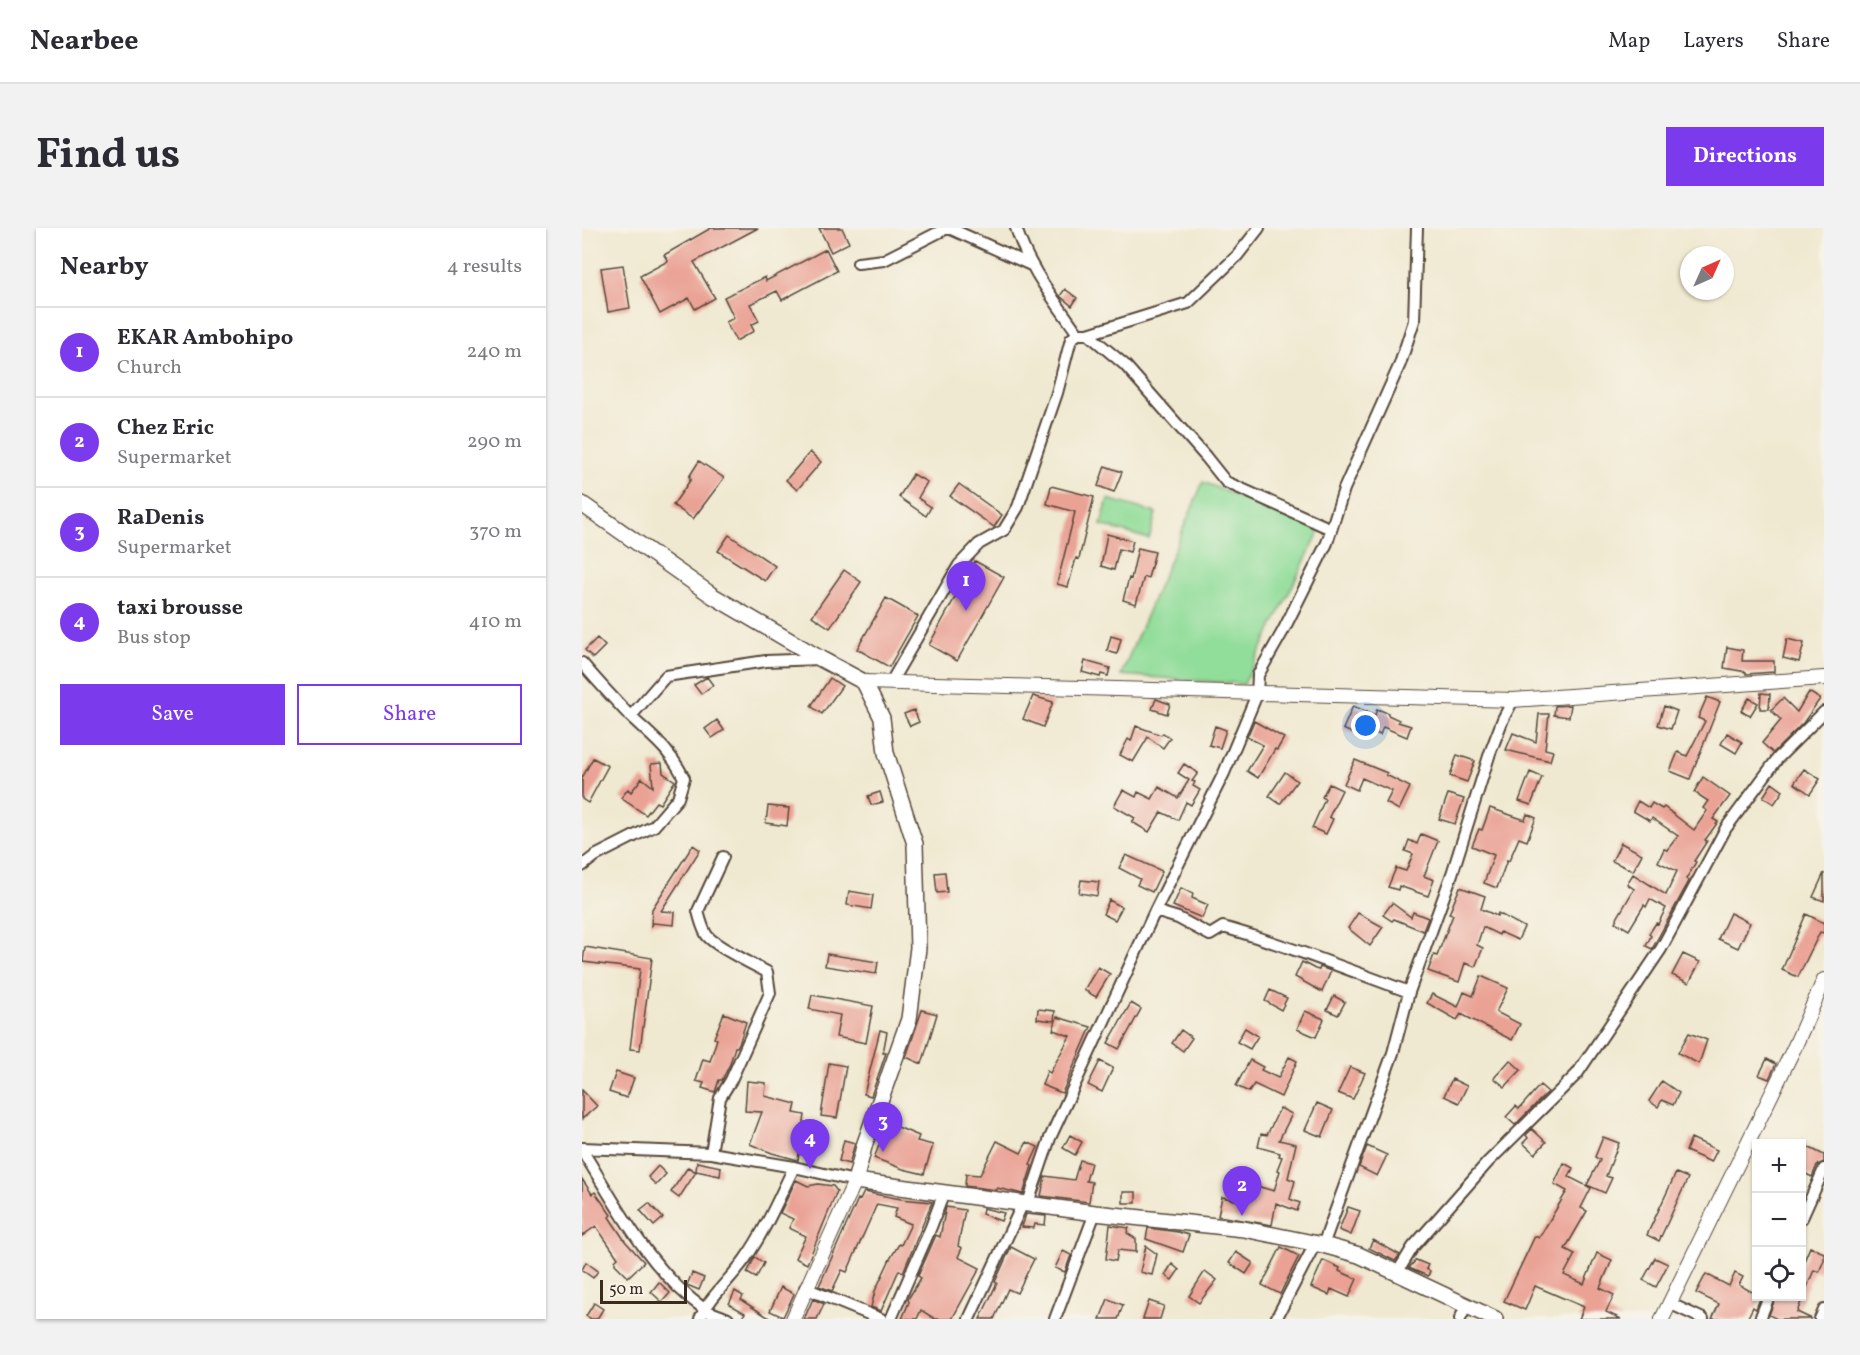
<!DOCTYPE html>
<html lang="en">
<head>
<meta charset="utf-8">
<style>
  body { margin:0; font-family:Vollkorn,serif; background:#f2f2f3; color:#2b2b33 }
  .controls { position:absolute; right:18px; bottom:18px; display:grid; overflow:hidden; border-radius:0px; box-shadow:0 2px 4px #0004 }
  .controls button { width:54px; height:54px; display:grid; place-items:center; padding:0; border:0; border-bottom:2px solid #e1e1e2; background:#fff; color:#2b2b33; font:30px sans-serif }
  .compass { position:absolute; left:1098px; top:18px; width:54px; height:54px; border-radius:50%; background:#fff; box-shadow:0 2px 4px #0004; rotate:45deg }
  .scale { position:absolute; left:18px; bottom:15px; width:87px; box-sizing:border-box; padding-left:6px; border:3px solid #3b2a1e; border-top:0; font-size:16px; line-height:21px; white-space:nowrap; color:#3b2a1e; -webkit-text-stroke:4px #f7f3e8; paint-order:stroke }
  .you { position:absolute; left:784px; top:498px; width:21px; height:21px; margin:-15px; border:4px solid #fff; border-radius:50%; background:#1a73e8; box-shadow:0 0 0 9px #1a73e833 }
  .badge { display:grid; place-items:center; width:39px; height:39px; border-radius:50%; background:#7c3aed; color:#fff; font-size:20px; font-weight:700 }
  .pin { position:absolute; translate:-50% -50px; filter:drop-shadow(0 2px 3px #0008) }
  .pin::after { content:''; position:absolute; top:32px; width:21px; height:18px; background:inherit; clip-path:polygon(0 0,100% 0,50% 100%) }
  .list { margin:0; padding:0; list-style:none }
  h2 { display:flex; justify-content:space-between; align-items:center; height:78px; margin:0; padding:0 24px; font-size:26px }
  h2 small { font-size:20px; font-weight:400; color:#7c7c81 }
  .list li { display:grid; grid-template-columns:39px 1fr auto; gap:18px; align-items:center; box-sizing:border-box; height:90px; padding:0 24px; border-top:2px solid #e1e1e2 }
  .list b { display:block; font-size:22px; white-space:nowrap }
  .list p { margin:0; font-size:20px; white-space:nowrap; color:#7c7c81 }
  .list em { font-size:20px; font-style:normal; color:#7c7c81 }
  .actions { display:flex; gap:12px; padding:18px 24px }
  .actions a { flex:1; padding:14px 0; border:2px solid #7c3aed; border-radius:0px; text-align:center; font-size:21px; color:#7c3aed }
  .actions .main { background:#7c3aed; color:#fff }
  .icon { flex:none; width:33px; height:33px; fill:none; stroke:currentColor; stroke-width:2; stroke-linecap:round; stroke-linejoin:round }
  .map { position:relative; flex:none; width:1242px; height:1091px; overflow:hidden; border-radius:0px }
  header { display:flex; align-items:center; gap:36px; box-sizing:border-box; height:84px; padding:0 30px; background:#fff; border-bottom:2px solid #e1e1e2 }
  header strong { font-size:28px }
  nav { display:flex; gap:33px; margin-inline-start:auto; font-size:21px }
  .intro { display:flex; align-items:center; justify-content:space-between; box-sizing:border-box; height:144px; padding:0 36px }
  h1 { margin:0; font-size:42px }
  .button { padding:15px 27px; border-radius:0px; background:#7c3aed; color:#fff; font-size:21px; font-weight:700 }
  main { display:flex; gap:36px; padding:0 36px }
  aside { flex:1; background:#fff; border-radius:0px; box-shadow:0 2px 4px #0004 }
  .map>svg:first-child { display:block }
</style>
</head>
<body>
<header>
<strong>Nearbee</strong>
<nav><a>Map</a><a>Layers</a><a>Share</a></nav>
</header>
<div class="intro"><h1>Find us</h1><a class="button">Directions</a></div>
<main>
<aside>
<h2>Nearby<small>4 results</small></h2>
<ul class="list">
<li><span class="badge">1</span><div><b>EKAR Ambohipo</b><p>Church</p></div><em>240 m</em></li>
<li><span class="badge">2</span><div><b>Chez Eric</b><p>Supermarket</p></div><em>290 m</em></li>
<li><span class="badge">3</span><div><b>RaDenis</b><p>Supermarket</p></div><em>370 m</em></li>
<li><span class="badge">4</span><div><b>taxi brousse</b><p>Bus stop</p></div><em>410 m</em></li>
</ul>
<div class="actions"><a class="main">Save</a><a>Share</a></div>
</aside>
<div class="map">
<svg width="1242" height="1091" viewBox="0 0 1242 1091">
  <rect width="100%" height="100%" fill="#f7f3e8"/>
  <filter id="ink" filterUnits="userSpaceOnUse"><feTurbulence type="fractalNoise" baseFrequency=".0167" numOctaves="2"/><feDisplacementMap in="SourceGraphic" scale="12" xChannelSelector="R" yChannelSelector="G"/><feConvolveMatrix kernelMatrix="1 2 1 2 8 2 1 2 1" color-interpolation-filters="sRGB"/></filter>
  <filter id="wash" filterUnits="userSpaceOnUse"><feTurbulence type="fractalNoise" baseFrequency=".008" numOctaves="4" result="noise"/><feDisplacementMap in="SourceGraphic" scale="24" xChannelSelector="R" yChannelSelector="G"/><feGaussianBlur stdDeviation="1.35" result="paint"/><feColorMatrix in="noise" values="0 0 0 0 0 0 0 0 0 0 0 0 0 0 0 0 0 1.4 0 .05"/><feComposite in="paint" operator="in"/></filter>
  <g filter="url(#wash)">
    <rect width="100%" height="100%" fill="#f0e9d1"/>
    <path fill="#91dd9a" stroke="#66845c" stroke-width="1.5" d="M621,254L738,302L662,456L539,447Z
      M526,271L574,285L567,311L519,297Z"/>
    <g id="blocks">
      <path fill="#eaa295" d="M129,0H176L112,34L133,70L113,81L107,70L78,86L58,48L86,33L82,27Z
        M237,0H260L267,15L249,24Z
        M244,21L255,43L200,72L195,63L168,76L177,93L169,97L172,103L154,113L144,94L152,90L142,69L183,49L184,53Z
        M41,37L48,80L26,84L19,40Z
        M483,61L495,70L490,78L478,68Z
        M228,224L239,234L215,262L204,252Z
        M117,233L142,250L111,291L91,277L109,251L107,249Z
        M523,238L540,244L532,264L516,258Z
        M331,246L345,254L336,270L349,279L344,288L317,269Z
        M377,256L420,287L412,299L368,268Z
        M469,258L512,269L497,331L494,330L486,359L475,356L493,284L465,276Z
        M525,306L551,313L548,324L537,321L532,342L519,338Z
        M147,307L193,338L183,353L136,323Z
        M556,320L573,324L566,350L562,349L554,376L541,372L547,350L549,351Z
        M393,333L422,349L375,433L347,417Z
        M262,342L279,354L248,400L230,388Z
        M304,370L336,388L307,439L275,421Z
        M529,408L539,411L535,426L525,423Z
        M15,410L23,418L11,430L3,422Z
        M1205,411L1222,415L1217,434L1201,430Z
        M1145,419L1161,422L1160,433H1192V444L1164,446V444L1142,440Z
        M503,433L528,440L526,448L519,446L518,449L500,444Z
        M125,449L131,457L119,466L112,457Z
        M248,450L260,458L240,486L229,478Z
        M1227,464L1238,471L1221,495L1191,525L1180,515L1199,492L1189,482L1201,470L1215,484Z
        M1179,465L1188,466L1187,481H1178Z
        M451,468L471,474L461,499L441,491Z
        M1125,469L1138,474L1108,551L1088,543L1096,524L1105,528L1123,493L1116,490Z
        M1167,470L1176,475L1168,488L1159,483Z
        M574,471L588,476L585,486L570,481Z
        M989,477L987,489L972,487L973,478Z
        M771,478L793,487L795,481L806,485V487L817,492L816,494L829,498L825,509L801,499L798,507L782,500L779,509L761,501Z
        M1082,478L1095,483L1089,501L1076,497Z
        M332,482L337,494L328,498L322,486Z
        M957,486H967L963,521L971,523L968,533L924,522L931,505L954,514Z
        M135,492L142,502L130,510L123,501Z
        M672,493L702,510L695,522L693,521L676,550L665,543L681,517L665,509Z
        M554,498L579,507L581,505L588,510L581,520L566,509L551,534L538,527L546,511L549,513Z
        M633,498L644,502L638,520L627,517Z
        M1145,505L1160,514L1154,525L1139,516Z
        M875,527L893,533L885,554L868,548Z
        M11,530L26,538L6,575L0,571V550Z
        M773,532L805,545L804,547L828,559L817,582L804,575L810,563L780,550L775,562L762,556Z
        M80,535L81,545L93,553L78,576L74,574L64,587L39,570L46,561L49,564L60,550L71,559L69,536Z
        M602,536L616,545L610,553L613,554L611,558L618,562L609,577L604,574L596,592L579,584L567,604L550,594L553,590L532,578L541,562L554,569L556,564L570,571L577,559L596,570L607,552L596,545Z
        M1222,541L1238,551L1228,566L1212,555Z
        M703,544L715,553L698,576L687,568Z
        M948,544L960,549L949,577L937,573Z
        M1121,549L1148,568L1131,591L1136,594L1123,612L1125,613L1112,633L1114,634L1104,651L1107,653L1070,721L1064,718L1069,708L1067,706L1074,695L1076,696L1084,680L1068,671L1064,679L1062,677L1047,702L1033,694L1052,661L1045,656L1051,646L1084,667L1095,643L1076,634L1082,621L1085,622L1096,608L1070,590L1068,593L1051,583L1056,573L1067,580L1070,575L1080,581L1082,579L1112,602L1125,583L1121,580L1126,573L1112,564Z
        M1190,555L1201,563L1192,576L1181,569Z
        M747,556L760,562L747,589L751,591L744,606L730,600L743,571L740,569Z
        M298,564L301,574L289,577L286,568Z
        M866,566L882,571L873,596L857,591Z
        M186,578L207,580L205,598L184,595Z
        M908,580L943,592L945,586L954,590L945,613L937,610L927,633L925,632L915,660L902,655L912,627L890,618L897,601L900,602Z
        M839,606L856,613L842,648L852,652L846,668L817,658L816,662L806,659L814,640L824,643L831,626L823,623L827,612L835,616Z
        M1039,615L1060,626L1051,643L1030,633Z
        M111,617L118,622L79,683L93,684L92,697L71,695L69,699L70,681Z
        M544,627L580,643L570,664L555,657L558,651L537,640Z
        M363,644L365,664L355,665L353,645Z
        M1242,645V673L1231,669Z
        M499,652L517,654L515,668L497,665Z
        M878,659L903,668L899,681L915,688L916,685L942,699L936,712L918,704L917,707L901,699L895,717L901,720L893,739L883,735L877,754L846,743L852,727L855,728L871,687L867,686Z
        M599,660L611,666L610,670L626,677L620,690L591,678Z
        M267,663L291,667L289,681L265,677Z
        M527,672L540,679L533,692L521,686Z
        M810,675L829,689L831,684L846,690L841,703L812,691L810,693L801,687Z
        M776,685L801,699L788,718L766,700Z
        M1148,685L1168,695L1156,720L1136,711Z
        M1224,686L1242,695V705L1238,704L1216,749L1200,742Z
        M3,719L70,730L58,822L48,821L58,741L1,734Z
        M245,726L296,734L294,746L243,738Z
        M1101,726L1118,734L1107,755L1090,747Z
        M720,734L733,741L737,742L738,739L749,743L740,764L713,749Z
        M516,739L528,746L514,769L502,762Z
        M899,748L926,760L914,784L938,796L930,812L879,786L875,792L845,775L850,766L876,779L882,764L891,768Z
        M688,762L705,770L699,782L683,773Z
        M230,767L291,778L284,815L254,809L258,787L227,781Z
        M752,768L763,774L756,787L745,782Z
        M549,775L559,781L537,821L526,815Z
        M456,781L473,783L472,793L455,791Z
        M340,782L355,786L340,836L324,829Z
        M723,783L742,791L734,809L715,801Z
        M142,785L164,794L158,813L155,819H153L148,836L140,852H137L133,864L120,860L122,855L114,853L121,831L128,833L135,811L132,810Z
        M475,789L509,799L480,865L460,857L465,843L468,845L488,808L471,802Z
        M663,800L676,808L668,821L655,814Z
        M298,802L305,804L301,825H304L289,868L282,866Z
        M599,802L610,810L601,823L590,815Z
        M1107,805L1125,812L1117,836L1096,825Z
        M707,829L715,833L699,869L672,856L667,864L654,858L668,832L681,839L679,842L696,850Z
        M1185,831L1194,836L1187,851L1177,847Z
        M928,832L939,842L923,859L912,850Z
        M518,833L531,840L520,864L506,857Z
        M247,835L264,838L255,890L239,888Z
        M768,839L783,845L771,871L756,865Z
        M34,844L52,850L45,870L27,864Z
        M870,851L885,858L877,875L862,868Z
        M165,853L184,855L183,868L214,876L212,885L223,887L216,932L190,925L168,916L180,884L163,883Z
        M1080,853L1097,865L1091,877L1080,872L1076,879L1067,873Z
        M958,857L966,864L933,897L924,889L934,878L937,881Z
        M0,862L15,878L0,891Z
        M735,875L751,882L740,909L723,902Z
        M698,880L710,886L697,912L714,916L706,950L713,953L708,971L718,975L715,983L694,975L690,997L636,988L640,969L662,974L668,956L692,963L698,943L695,942L700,929L697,928L698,925L676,919L679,906L685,907Z
        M306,895L337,908L335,913L351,917L342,946L321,941L292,930Z
        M950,901L964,914L953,926L941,915L946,910L944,907Z
        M488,907L500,914L493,927L481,920Z
        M1021,909L1037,915L1024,948L1030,950L1023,965L1005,957L1018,932L1013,929Z
        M1109,910L1135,922L1129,934L1104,923Z
        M262,912L273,915L267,936L257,933Z
        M415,913L439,925L445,914L456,919L448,937L450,938L441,966L415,960V962L383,958L384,946L398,947Z
        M785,918L805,927L795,948L777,939Z
        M1224,918L1242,927V934L1235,937L1230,949L1220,944V927Z
        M498,932L509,935L504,953L510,954L507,974L459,968L463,948L492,952Z
        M115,934L139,939L138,948L114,943Z
        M982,935L991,940L987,949L1009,960L999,980L1005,983L983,1021L993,1026L982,1047L1002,1056L1015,1025L1030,1032L1018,1060L1032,1067L1024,1084L1039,1091H997L1002,1079L953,1058L943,1082L922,1073L953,1008L957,1010L985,963L972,956Z
        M76,938L84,946L74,957L66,949Z
        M106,939L114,944L97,970L89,964Z
        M1094,945L1106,950L1077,1013L1065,1007Z
        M0,951L10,966L13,964L29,987L27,989L43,1013L62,1034L46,1049L33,1036V1033L36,1030L14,998L0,1008Z
        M214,952L226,958L236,956L251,958L255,963L225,1036L213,1030L224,1008L207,1000L211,991L198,985Z
        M282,964L319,971L350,974L322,1042L321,1044L317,1042L299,1083L289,1079L293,1063L308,1031L317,1016L319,1017L329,996L312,989L315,980L295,976L265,1044L260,1042L250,1063L237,1058L276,971L278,972Z
        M541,964H554V975H541Z
        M67,975L81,990L72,998L58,982Z
        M364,979L383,982L376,1018L380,1020L376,1029L398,1040L370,1091H353L339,1082L335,1091H320L327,1074L326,1071L339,1050L336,1048L354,1007L358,1009Z
        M766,979L778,983L769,1007L757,1002Z
        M401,980L422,985L419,993L400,986Z
        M444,986L464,988L463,997L453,996L452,1000L440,999Z
        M528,997L547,1000L545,1005L554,1011V1024L536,1022L534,1033L524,1031Z
        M566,1000L596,1004L607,1007L601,1024L564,1011Z
        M791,1012L818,1027L813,1033L787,1020Z
        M564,1018L575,1026L570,1047L558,1044Z
        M429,1019L452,1031L435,1065L426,1061L412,1091H398L415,1055L413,1054Z
        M699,1019L717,1028L698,1066L680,1057Z
        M1228,1019L1242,1025V1032L1237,1044L1232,1042L1215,1084L1230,1091H1195L1187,1087L1194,1068H1220V1038Z
        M481,1023L489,1027L483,1044L473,1040Z
        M654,1024L671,1035L664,1046L647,1035Z
        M173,1029L182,1035L174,1050L165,1045Z
        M1073,1030L1086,1036L1074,1059L1061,1052Z
        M741,1032L758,1040L757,1043L775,1051L767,1069L749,1061L747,1067L729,1059Z
        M834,1032L846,1037L844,1041L848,1043L846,1048L827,1040Z
        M4,1034L16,1043L11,1050L0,1042Z
        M590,1036L597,1042L590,1052L583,1047Z
        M623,1043L635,1052L617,1075L607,1068Z
        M110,1045L122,1050L117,1062L105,1057Z
        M1153,1045L1161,1049L1157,1057L1174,1066V1068H1179L1174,1081L1171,1079L1165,1091H1130L1137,1076L1114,1065L1124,1046L1147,1058Z
        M77,1054L88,1065L80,1074L69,1064Z
        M199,1059L212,1066L201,1089L188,1083Z
        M153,1063L161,1068L159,1072L189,1091H159L163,1085L147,1076Z
        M231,1071L242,1076L235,1091H222Z
        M526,1071L541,1077L536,1091H518Z
        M567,1073L582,1078L578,1091H561Z
        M12,1075L21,1081L15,1091H9L4,1088Z"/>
    </g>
  </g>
  <g filter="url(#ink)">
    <use href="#blocks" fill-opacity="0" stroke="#564739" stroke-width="1.5"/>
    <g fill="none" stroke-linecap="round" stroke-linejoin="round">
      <g stroke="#564739" stroke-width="14">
        <path id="minor" d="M367,0L449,37
          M276,35L302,32L365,0
          M496,106H506L543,137L624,229L644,254L749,301
          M506,106L606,75L655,28L677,0
          M0,435C15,453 31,470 47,487C70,509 87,520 102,550L96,570L72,598L13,628L0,638
          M309,454L377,337L397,316L422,302L436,279L475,165L489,111L496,106C472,71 447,41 434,0
          M49,488L84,448L184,433L238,431
          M573,683L596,690L628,707L641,699C704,717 765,741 827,764
          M0,920L129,925L212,939L273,953
          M0,922C33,975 69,1044 121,1080C128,1085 138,1087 146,1091
          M129,925L138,870L149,852L188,765L185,744C172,737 129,716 124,706C120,699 118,691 116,683L141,629
          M446,975L468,910L573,683L642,545L675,466L676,447L701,403L745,315L762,261L818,136L832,93L835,0
          M1220,990L1242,941
          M741,1017L811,825L827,764L870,646L908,525L921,491L931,472
          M815,1045L831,1019L906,934L995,846L1079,721L1144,600L1196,530L1242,484
          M223,1060L299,1091
          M1087,1075L1121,1091
          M118,1091C128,1068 149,1051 163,1031C183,1003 197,970 212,939
          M309,1091L349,999L361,967
          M387,1091L441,975
          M473,1091L513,985
          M694,1091L733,1016
          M878,1091L884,1079
          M1178,1091L1187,1068
          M1238,1091L1242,1082"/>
      </g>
      <g stroke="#564739" stroke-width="16">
        <path id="tertiary" d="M282,454L931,472L1242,450
          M211,1091L273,953
          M1080,1091L1213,818L1242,752"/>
      </g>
      <g stroke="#564739" stroke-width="18">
        <path id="secondary" d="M0,276L131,368L239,431L282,454L300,490L304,525L333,616L336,720L327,791L283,915L273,953L513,985L662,1001L741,1017L777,1027L913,1091"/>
      </g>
      <use href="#minor" stroke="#fff" stroke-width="10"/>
      <use href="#tertiary" stroke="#fff" stroke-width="14"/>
      <use href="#secondary" stroke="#fff" stroke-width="15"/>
    </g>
  </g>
</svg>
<div class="controls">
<button>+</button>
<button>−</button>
<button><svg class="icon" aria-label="locate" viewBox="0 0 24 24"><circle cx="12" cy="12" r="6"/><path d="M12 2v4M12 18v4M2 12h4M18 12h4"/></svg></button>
</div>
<svg class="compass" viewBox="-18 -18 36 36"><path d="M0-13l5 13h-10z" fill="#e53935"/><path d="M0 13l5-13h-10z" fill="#7c7c81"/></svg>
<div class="scale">50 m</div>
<div class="you"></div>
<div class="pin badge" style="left:384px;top:383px">1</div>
<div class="pin badge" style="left:660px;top:988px">2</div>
<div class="pin badge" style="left:301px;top:924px">3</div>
<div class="pin badge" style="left:228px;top:941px">4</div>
</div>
</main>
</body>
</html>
